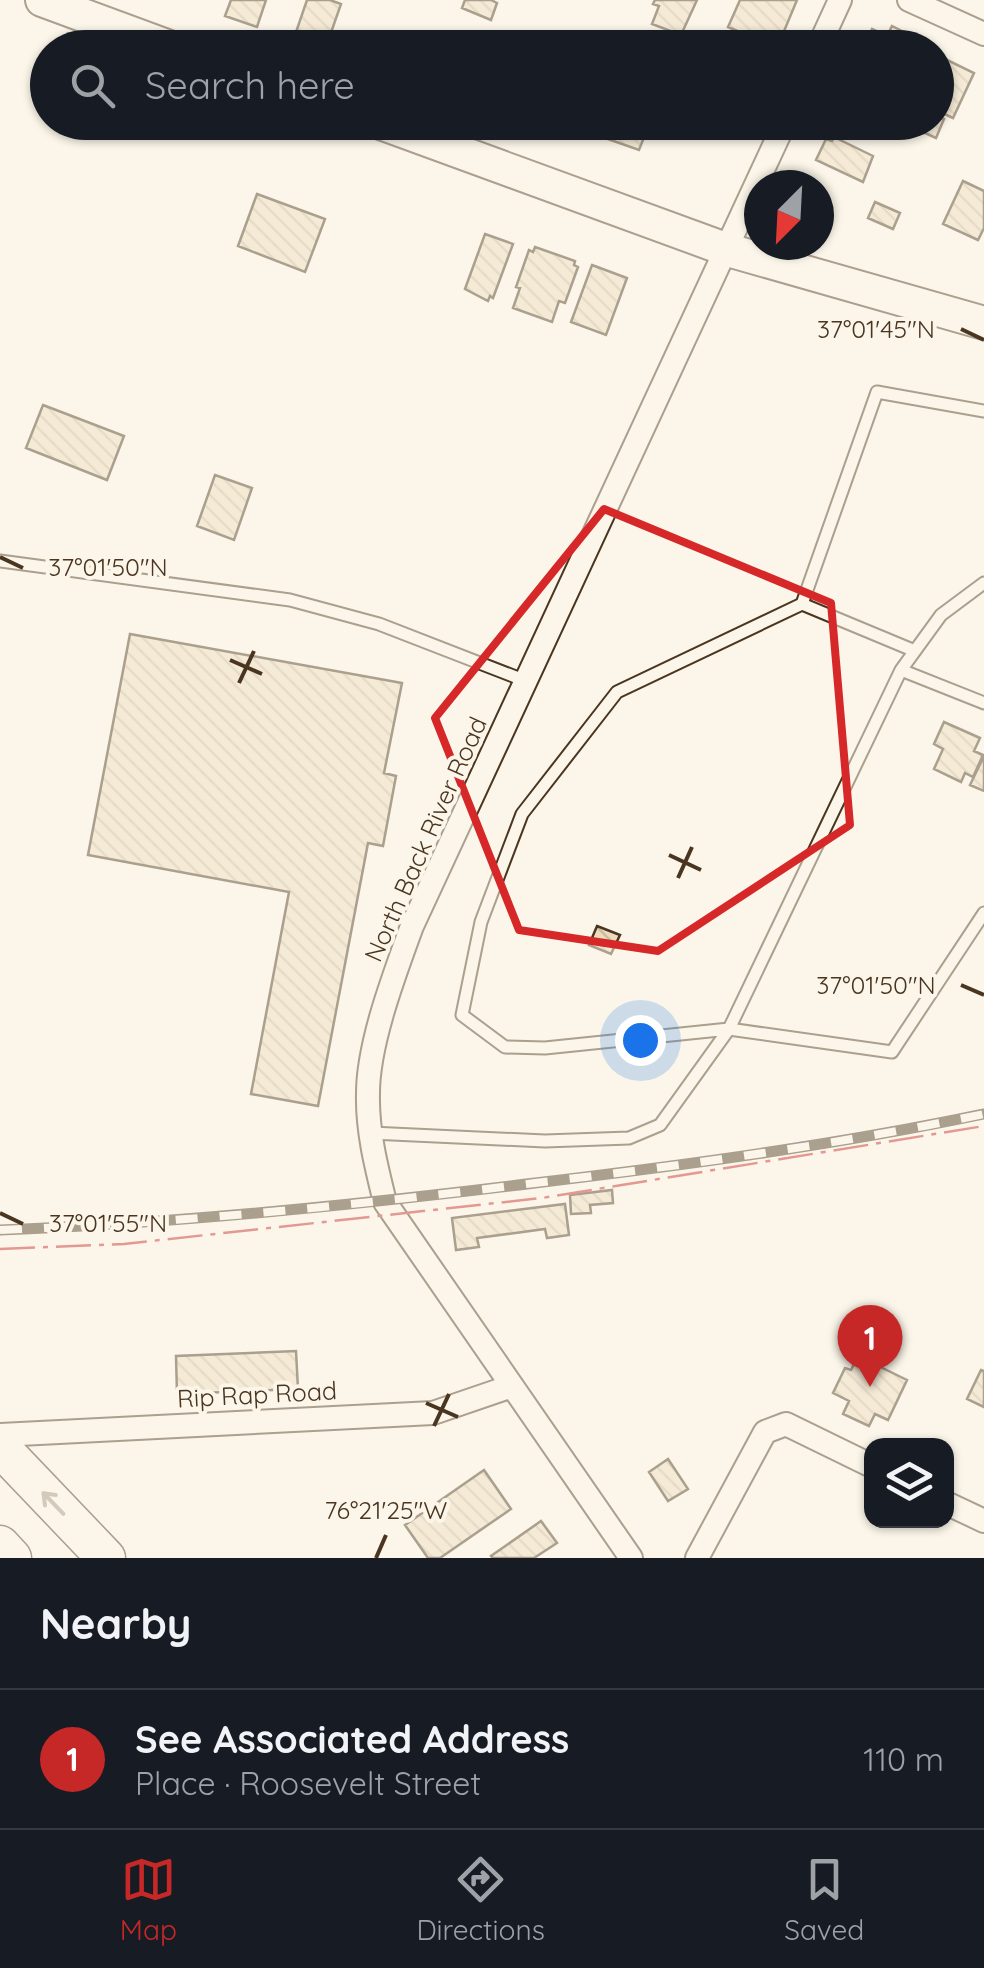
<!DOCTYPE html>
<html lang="en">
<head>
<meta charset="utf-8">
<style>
  body { margin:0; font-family:Quicksand,sans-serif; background:#20242c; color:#f1f3f6 }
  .controls { position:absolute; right:30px; bottom:30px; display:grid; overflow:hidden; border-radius:20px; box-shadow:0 2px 8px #0004 }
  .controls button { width:90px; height:90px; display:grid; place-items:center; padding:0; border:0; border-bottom:2px solid #363941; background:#171b24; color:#f1f3f6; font:50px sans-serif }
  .compass { position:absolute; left:744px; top:170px; width:90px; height:90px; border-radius:50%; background:#171b24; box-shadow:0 2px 8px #0004; rotate:204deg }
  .you { position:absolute; left:640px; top:1040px; width:35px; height:35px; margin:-25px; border:8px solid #fff; border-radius:50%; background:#1a73e8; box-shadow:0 0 0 15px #1a73e833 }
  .badge { display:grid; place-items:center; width:65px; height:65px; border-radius:50%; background:#c62828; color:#fff; font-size:32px; font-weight:700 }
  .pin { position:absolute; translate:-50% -82px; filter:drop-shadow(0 2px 5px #0008) }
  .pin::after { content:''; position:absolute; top:52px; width:35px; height:30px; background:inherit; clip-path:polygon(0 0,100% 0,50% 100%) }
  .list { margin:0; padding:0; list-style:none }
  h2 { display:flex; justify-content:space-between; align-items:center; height:130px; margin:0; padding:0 40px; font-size:42px }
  h2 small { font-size:32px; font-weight:400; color:#9ea1a6 }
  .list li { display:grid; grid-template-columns:65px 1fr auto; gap:30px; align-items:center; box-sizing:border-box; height:140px; padding:0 40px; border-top:2px solid #363941 }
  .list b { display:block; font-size:38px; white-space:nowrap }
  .list p { margin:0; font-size:32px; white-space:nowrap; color:#9ea1a6 }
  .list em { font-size:32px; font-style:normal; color:#9ea1a6 }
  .icon { flex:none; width:55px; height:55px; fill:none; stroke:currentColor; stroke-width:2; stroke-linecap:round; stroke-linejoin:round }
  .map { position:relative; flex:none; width:984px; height:1558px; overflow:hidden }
  .search { position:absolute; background:#171b24; box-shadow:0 2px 8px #0004; left:30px; right:30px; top:30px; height:110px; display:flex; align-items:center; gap:25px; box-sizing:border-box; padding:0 35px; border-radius:55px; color:#9ea1a6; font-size:38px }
  .sheet { height:270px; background:#171b24 }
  nav { display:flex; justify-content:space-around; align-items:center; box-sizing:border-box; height:140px; border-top:2px solid #363941; background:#171b24; font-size:28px; color:#9ea1a6 }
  nav a { display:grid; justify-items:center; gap:5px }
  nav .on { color:#c62828 }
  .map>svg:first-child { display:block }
</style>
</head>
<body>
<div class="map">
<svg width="984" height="1558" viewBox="0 0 984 1558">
  <defs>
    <pattern id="building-back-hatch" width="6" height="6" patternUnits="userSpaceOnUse" patternTransform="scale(2.5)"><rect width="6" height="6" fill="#ecdcbc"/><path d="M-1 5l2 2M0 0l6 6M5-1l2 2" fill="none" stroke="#ccbda1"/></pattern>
  </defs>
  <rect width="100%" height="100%" fill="#fbf6e9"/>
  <path fill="url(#building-back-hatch)" stroke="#4a3520" stroke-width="2.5" d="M231,0H266L257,27L225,16Z
    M307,0H330L341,4L326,47L310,48L297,43L298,37L295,35Z
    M465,0H491L497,3L491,20L462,8Z
    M655,0H697L681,35L652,24L659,6L653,4Z
    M740,0H797L777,48L728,27Z
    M892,26L914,37L910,46L914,48H864L872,29L887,36Z
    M943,58L974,73L953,118L936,110V72Z
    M936,116L944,119L936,138L912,127L914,122H936Z
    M608,122H650L639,150L602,137Z
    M834,137L873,156L863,182L816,160L826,139L832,141Z
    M963,181L984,191V228L978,240L943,224Z
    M257,194L325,219L305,272L238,246Z
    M875,202L900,213L893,229L868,218Z
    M485,234L513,244L493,298L490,296L488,301L465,289Z
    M535,247L575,261L574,265L578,267L565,303L559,301L552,322L513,308L520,288L516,287L529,250L533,252Z
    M592,265L627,278L606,335L571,322Z
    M43,405L124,436L107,480L26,448Z
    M215,475L252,488L234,540L197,526Z
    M130,634L402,683L384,773L396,776L383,846L368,843L318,1106L251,1094L289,892L88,855Z
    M944,722L980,738L974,751L983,755L973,777L965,773L961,782L934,769L943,749L934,744Z
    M984,756V791L970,785Z
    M597,926L620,935L611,954L589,945Z
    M612,1190L613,1203L590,1205L591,1213L571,1214L570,1195Z
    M565,1204L569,1235L547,1238L545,1229L477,1238L479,1247L456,1250L452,1218Z
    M296,1351L298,1389L177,1394L176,1356Z
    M858,1356L907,1380L888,1420L875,1414L869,1426L843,1414L849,1401L833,1393L845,1368L851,1370Z
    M981,1370L984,1371V1407L967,1399Z
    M668,1459L688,1489L668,1501L649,1472Z
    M484,1470L511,1509L440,1558H428L405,1525Z
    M541,1521L557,1543L534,1558H493L491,1556Z"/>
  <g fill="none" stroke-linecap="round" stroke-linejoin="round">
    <g stroke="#4a3520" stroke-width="15">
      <path id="lane" d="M0,561L290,600L379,624L526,681
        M984,583L941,615L901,670L984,703
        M915,651L802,604L877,392L984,411
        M901,670L729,1029L892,1052L984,913
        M729,1029L545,1048L505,1047L462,1015L481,922L522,814L617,692L802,604
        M371,1133L545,1141L629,1138L660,1125L729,1029"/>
    </g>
    <g stroke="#4a3520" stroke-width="26">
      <path id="street" d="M909,0L984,34
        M818,48L840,0
        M0,1435L433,1413L512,1386
        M946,1503L984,1521
        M631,1558L385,1202C376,1166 367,1130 368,1093C368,1043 395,973 412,926L785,122
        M697,1558L765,1432L786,1424L872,1466"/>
    </g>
    <g stroke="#4a3520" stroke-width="36">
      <path id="secondary" d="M42,0L172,48
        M378,122L728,250L984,323"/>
    </g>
    <g stroke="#4a3520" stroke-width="41">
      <path id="primary" d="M0,1447L106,1558
        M0,1545L12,1558"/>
    </g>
    <use href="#lane" stroke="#fbf6e9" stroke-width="11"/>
    <use href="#street" stroke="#fbf6e9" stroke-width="22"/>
    <use href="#secondary" stroke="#fbf6e9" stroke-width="32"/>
    <use href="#primary" stroke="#fbf6e9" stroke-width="38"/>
    <g stroke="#4a3520" stroke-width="11">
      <path id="rail" d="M0,1230C179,1223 357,1205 535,1183C686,1165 836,1145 984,1114"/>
    </g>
    <use href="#rail" stroke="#fbf6e9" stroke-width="8" stroke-dasharray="22" stroke-linecap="butt"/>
    <path stroke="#c62828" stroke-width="2.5" stroke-dasharray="35 8 5 8" stroke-linecap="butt" d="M0,1249L124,1244L542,1198L984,1126"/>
  </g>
  <defs><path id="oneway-shaft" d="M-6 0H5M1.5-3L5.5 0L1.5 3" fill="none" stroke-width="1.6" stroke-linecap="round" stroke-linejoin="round" transform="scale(2.5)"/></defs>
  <use stroke="#a29684" href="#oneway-shaft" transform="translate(53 1503) rotate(-134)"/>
  <path d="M0 0H984V1558H0ZM604,509L831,603L850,825L658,951L519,930L435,718Z" fill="#fbf6e9" fill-opacity=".55" fill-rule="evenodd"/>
  <path fill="none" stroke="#d62828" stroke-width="8" stroke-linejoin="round" d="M604,509L831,603L850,825L658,951L519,930L435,718Z"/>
  <path fill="none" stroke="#4a3520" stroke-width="4" d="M961,329L984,340M0,557L23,568M230,660L262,674M239,683L254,651M669,855L701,870M678,878L692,847M961,985L984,995M0,1213L23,1224M426,1403L458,1417M434,1426L449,1394M376,1558L386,1535"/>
  <g text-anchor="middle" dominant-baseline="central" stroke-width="8" stroke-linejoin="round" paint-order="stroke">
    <g font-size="25" fill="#4a3520" stroke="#fbf6e9">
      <text transform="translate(425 839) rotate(-66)">North Back River Road</text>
      <text transform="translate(257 1394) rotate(-3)">Rip Rap Road</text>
    </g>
  </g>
  <g font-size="25" text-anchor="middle" fill="#4a3520" stroke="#fbf6e9" stroke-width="8" stroke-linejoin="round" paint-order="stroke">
    <text x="876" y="338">37°01'45"N</text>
    <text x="108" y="576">37°01'50"N</text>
    <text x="876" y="994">37°01'50"N</text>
    <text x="108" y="1232">37°01'55"N</text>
    <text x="386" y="1519">76°21'25"W</text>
  </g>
</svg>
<div class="controls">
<button><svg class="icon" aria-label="layers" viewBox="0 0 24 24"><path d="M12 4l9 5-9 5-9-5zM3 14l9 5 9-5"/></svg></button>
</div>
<svg class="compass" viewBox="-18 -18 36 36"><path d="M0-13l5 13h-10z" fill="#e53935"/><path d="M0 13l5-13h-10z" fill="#9ea1a6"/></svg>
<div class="you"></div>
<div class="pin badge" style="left:870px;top:1387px">1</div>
<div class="search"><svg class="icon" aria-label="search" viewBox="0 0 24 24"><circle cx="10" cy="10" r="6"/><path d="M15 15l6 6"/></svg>Search here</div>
</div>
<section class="sheet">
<h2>Nearby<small></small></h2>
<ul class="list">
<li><span class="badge">1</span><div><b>See Associated Address</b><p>Place · Roosevelt Street</p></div><em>110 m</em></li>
</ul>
</section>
<nav>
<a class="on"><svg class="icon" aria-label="map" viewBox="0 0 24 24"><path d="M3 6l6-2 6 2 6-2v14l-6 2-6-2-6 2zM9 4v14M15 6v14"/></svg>Map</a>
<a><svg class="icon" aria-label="directions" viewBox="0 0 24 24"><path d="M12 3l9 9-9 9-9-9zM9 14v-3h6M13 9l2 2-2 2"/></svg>Directions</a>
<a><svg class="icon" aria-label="saved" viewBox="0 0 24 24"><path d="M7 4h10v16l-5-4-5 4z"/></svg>Saved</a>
</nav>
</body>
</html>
